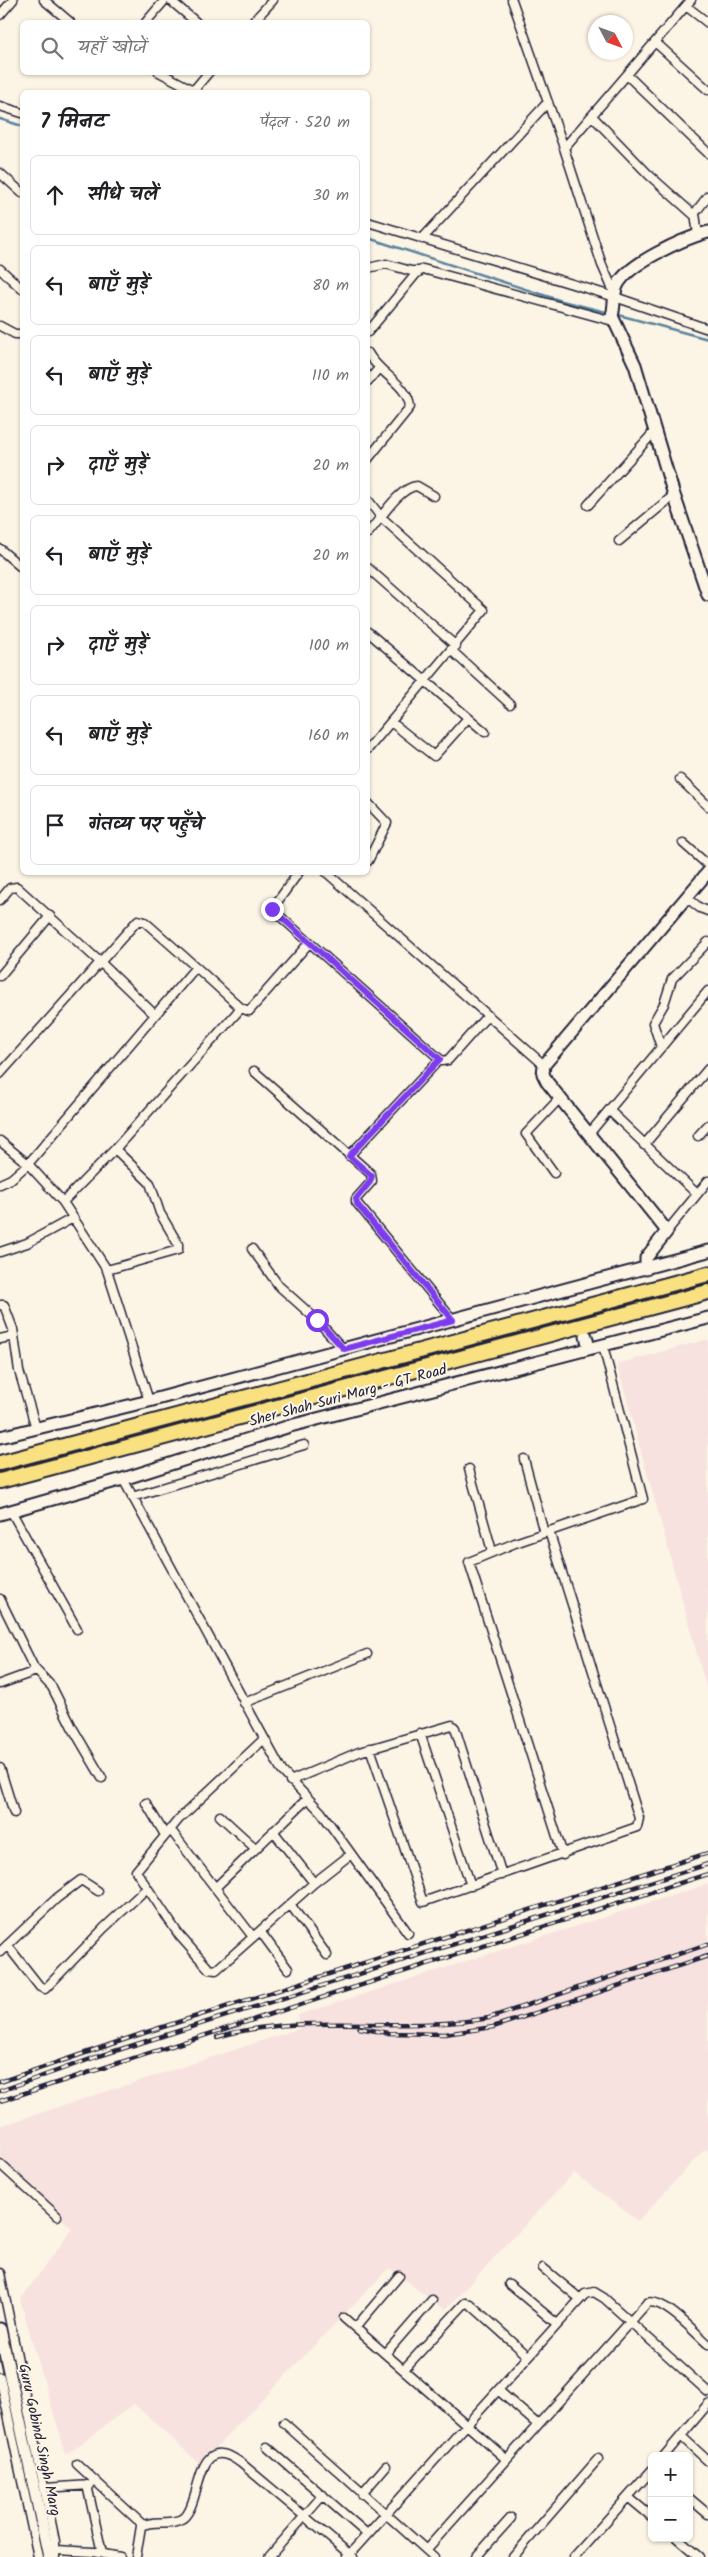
<!DOCTYPE html>
<html lang="hi">
<head>
<meta charset="utf-8">
<style>
  body { margin:0; font-family:Kalam,"Playpen Sans Deva",sans-serif; background:#f6f6f6; color:#202124 }
  .controls { position:absolute; right:15px; bottom:15px; display:grid; overflow:hidden; border-radius:8px; box-shadow:0 1px 4px #0004 }
  .controls button { width:45px; height:45px; display:grid; place-items:center; padding:0; border:0; border-bottom:1px solid #e0e0e0; background:#fff; color:#202124; font:25px sans-serif }
  .compass { position:absolute; left:588px; top:15px; width:45px; height:45px; border-radius:50%; background:#fff; box-shadow:0 1px 4px #0004; rotate:131deg }
  .stop { position:absolute; width:15px; height:15px; margin:-11px; border:4px solid #7c3aed; border-radius:50%; background:#fff }
  .stop.end { background:#7c3aed; border-color:#fff; box-shadow:0 1px 5px #0008 }
  .list { margin:0; padding:0; list-style:none }
  h2 { display:flex; justify-content:space-between; align-items:center; height:65px; margin:0; padding:0 20px; font-size:21px }
  h2 small { font-size:16px; font-weight:400; color:#757577 }
  .list li { display:grid; grid-template-columns:32px 1fr auto; gap:15px; align-items:center; box-sizing:border-box; height:80px; margin:0 10px 10px; padding:0 10px; border:1px solid #e0e0e0; border-radius:8px }
  .list b { display:block; font-size:19px; white-space:nowrap }
  .list em { font-size:16px; font-style:normal; color:#757577 }
  .icon { flex:none; width:28px; height:28px; fill:none; stroke:currentColor; stroke-width:2; stroke-linecap:round; stroke-linejoin:round }
  .map { position:relative; flex:none; width:708px; height:2557px; overflow:hidden }
  .search { position:absolute; background:#fff; box-shadow:0 1px 4px #0004; left:20px; top:20px; width:350px; height:55px; display:flex; align-items:center; gap:12px; box-sizing:border-box; padding:0 18px; border-radius:8px; color:#757577; font-size:19px }
  .panel { position:absolute; background:#fff; box-shadow:0 1px 4px #0004; left:20px; top:90px; width:350px; height:785px; border-radius:8px }
  .map>svg:first-child { display:block }
</style>
</head>
<body>
<div class="map">
<svg width="708" height="2557" viewBox="0 0 708 2557">
  <rect width="100%" height="100%" fill="#fcf5e5"/>
  <filter id="ink" filterUnits="userSpaceOnUse"><feTurbulence type="fractalNoise" baseFrequency=".02" numOctaves="2"/><feDisplacementMap in="SourceGraphic" scale="10" xChannelSelector="R" yChannelSelector="G"/><feConvolveMatrix kernelMatrix="1 2 1 2 8 2 1 2 1" color-interpolation-filters="sRGB"/></filter>
  <g filter="url(#ink)">
    <path fill="#f7e2df" d="M708,1339V1694L617,1364Z
      M708,1884V2151L705,2149L638,2221L574,2173L445,2310L389,2268L200,2464L134,2404L66,2455L20,2300L72,2229L0,2156V2126L301,2028L298,2015Z"/>
    <g fill="none" stroke-linecap="round" stroke-linejoin="round">
      <path stroke="#5a849e" stroke-width="2.5" d="M0,119L22,126
        M368,238L562,301L610,313
        M615,314L708,339"/>
      <path stroke="#d0cbc3" stroke-width="11" stroke-dasharray="11 5.5" stroke-linecap="butt" d="M576,1299L585,1332"/>
      <g stroke="#22223b" stroke-width="11">
        <path id="street" d="M44,0L70,22
          M170,0L196,22
          M512,0L564,148L602,265L614,292
          M686,6L708,23
          M0,15L13,0
          M146,22L165,0
          M253,22L273,0
          M655,42L708,90
          M159,72L197,92
          M627,75L708,153
          M193,91L209,72
          M0,106L22,113
          M592,116L649,175L694,215
          M564,148L691,0
          M0,173L22,193
          M368,222L615,297L708,329
          M698,235L695,213L708,196
          M422,239L548,102
          M368,268L386,264L411,271H419
          M0,269L22,289
          M0,326L15,334H22
          M368,332L416,274L423,269L613,321
          M368,353C378,373 408,384 410,407L368,459
          M368,381L379,368
          M368,500L381,517L484,610L368,749
          M588,505L655,431
          M368,533C380,520 399,487 417,486L434,496
          M619,541L674,495
          M0,549L22,568
          M368,568L456,646
          M368,632L485,732
          M452,651L510,704
          M391,722L434,756L468,718
          M680,779L708,806
          M368,803L387,823L368,861
          M683,843L708,865
          M299,872L272,909L442,1061L448,1060L487,1016
          M326,872L544,1065
          M686,897L700,908L708,911
          M0,900L10,888L17,887L100,962L155,1015
          M0,976L50,916
          M661,1047L653,1023L664,1004L672,979L708,942
          M254,1071L371,1174L372,1181L356,1199V1202L453,1320
          M0,1074L138,920L145,922L196,967
          M610,1111L697,1194
          M589,1134L708,991
          M698,1136L708,1125
          M0,1141L28,1164L63,1202L107,1270L149,1401
          M644,1145L708,1069
          M115,1149L241,1008
          M349,1156L440,1059
          M554,1173L526,1134L560,1098
          M0,1184L11,1179L28,1164L196,967L241,1008L249,1011L310,942
          M63,1202L115,1149L150,1183L160,1213L178,1244V1250L107,1270
          M667,1231L708,1181
          M252,1249L279,1286L317,1320L343,1349
          M0,1252L27,1243L73,1218
          M0,1305H4L13,1329L19,1371L36,1428
          M0,1339L14,1336
          M524,1459L544,1533
          M469,1469L492,1551
          M123,1479L282,1771L321,1812L408,1933
          M132,1497L304,1445
          M11,1511L77,1629
          M0,1599L34,1668L52,1687L72,1727L102,1778
          M0,1684L36,1671
          M244,1703L367,1654
          M420,1733L471,1886
          M264,1739L179,1819L136,1871L179,1935L209,1969L216,1970L314,1883L351,1854
          M370,1748L423,1902L637,1827L639,1818L549,1531
          M0,1768L14,1813
          M290,1781L359,1752L452,1725L455,1728L502,1875
          M146,1803L165,1835
          M220,1816L255,1848
          M170,1829L253,1937
          M273,1831L314,1883
          M563,1855L469,1562L515,1543L643,1499L603,1346
          M215,1888L308,1798
          M290,1904L327,1955
          M260,1931L288,1969
          M7,1945L40,1987L45,1989L104,1928L146,1889
          M0,1952L57,1898L81,1880L98,1891
          M0,2164L57,2216
          M543,2268L579,2298
          M0,2273L55,2541V2557
          M509,2284L557,2324
          M344,2318L506,2459
          M356,2327L399,2276
          M386,2353L432,2300
          M405,2368L465,2303L470,2304L528,2356
          M0,2377L38,2557
          M498,2390L537,2424
          M284,2423L434,2557
          M681,2436L708,2461
          M267,2447L367,2534
          M664,2456L708,2404
          M77,2464L143,2525
          M87,2485L102,2553
          M45,2488L90,2485
          M362,2494L386,2466
          M628,2497L652,2517
          M689,2498L708,2514
          M677,2538L699,2557
          M56,2550L93,2552L120,2557
          M426,2550L647,2303C663,2297 695,2333 708,2344
          M136,2557L141,2526C153,2519 172,2526 183,2518C203,2502 194,2428 241,2463L353,2557
          M269,2557L323,2495
          M347,2557L585,2294L594,2292L604,2298L708,2392
          M476,2557L511,2518
          M513,2557L598,2459
          M574,2557L652,2470"/>
      </g>
      <g stroke="#22223b" stroke-width="15">
        <path id="secondary" d="M708,232C683,239 628,263 617,286C613,295 615,306 612,316L635,365L674,495L708,595
          M646,1269V1258L667,1231L547,1082L543,1074L544,1065L708,872
          M586,1336L589,1348
          M0,1437L149,1401L708,1251
          M0,1514L123,1479L290,1426L708,1318
          M0,2329L49,2557"/>
      </g>
      <g stroke="#22223b" stroke-width="18">
        <path id="highway" d="M0,1463L708,1274
          M0,1481L708,1292"/>
      </g>
      <use href="#street" stroke="#fcf5e5" stroke-width="8"/>
      <use href="#secondary" stroke="#fcf5e5" stroke-width="11"/>
      <use href="#highway" stroke="#f9e181" stroke-width="14"/>
      <g stroke="#22223b" stroke-width="4.5">
        <path id="rail" d="M359,2028L388,2033L445,2034L493,2027L708,1956
          M217,2037C306,2011 399,2034 489,2018L708,1944
          M0,2082L144,2033L708,1853
          M0,2091L99,2056L708,1864
          M0,2101L708,1874"/>
      </g>
      <use href="#rail" stroke="#fcf5e5" stroke-width="2.5" stroke-dasharray="8" stroke-linecap="butt"/>
    </g>
  </g>
  <g fill="none" stroke-linecap="round" stroke-linejoin="round" filter="url(#ink)">
    <path stroke="#7c3aed" stroke-width="6" d="M272,909L440,1059L349,1156L372,1176L370,1182L356,1199L357,1204L453,1320L344,1349L317,1320"/>
  </g>
  <g text-anchor="middle" dominant-baseline="central" stroke-width="4" stroke-linejoin="round" paint-order="stroke">
    <g font-size="15" fill="#22223b" stroke="#fcf5e5">
      <text transform="translate(348 1396) rotate(-15)">Sher Shah Suri Marg - GT Road</text>
      <text transform="translate(39 2440) rotate(78)">Guru Gobind Singh Marg</text>
    </g>
  </g>
</svg>
<div class="controls">
<button>+</button>
<button>−</button>
</div>
<svg class="compass" viewBox="-18 -18 36 36"><path d="M0-13l5 13h-10z" fill="#e53935"/><path d="M0 13l5-13h-10z" fill="#757577"/></svg>
<div class="stop" style="left:317px;top:1320px"></div>
<div class="stop end" style="left:272px;top:909px"></div>
<div class="search"><svg class="icon" aria-label="search" viewBox="0 0 24 24"><circle cx="10" cy="10" r="6"/><path d="M15 15l6 6"/></svg>यहाँ खोजें</div>
<section class="panel">
<h2>7 मिनट<small>पैदल · 520 m</small></h2>
<ul class="list">
<li><svg class="icon" aria-label="ahead" viewBox="0 0 24 24"><path d="M12 20V5M6 11l6-6 6 6"/></svg><div><b>सीधे चलें</b></div><em>30 m</em></li>
<li><svg class="icon" aria-label="left" viewBox="0 0 24 24"><path d="M17 20v-9H6M10 6l-5 5 5 5"/></svg><div><b>बाएँ मुड़ें</b></div><em>80 m</em></li>
<li><svg class="icon" aria-label="left" viewBox="0 0 24 24"><path d="M17 20v-9H6M10 6l-5 5 5 5"/></svg><div><b>बाएँ मुड़ें</b></div><em>110 m</em></li>
<li><svg class="icon" aria-label="right" viewBox="0 0 24 24"><path d="M7 20v-9h11M14 6l5 5-5 5"/></svg><div><b>दाएँ मुड़ें</b></div><em>20 m</em></li>
<li><svg class="icon" aria-label="left" viewBox="0 0 24 24"><path d="M17 20v-9H6M10 6l-5 5 5 5"/></svg><div><b>बाएँ मुड़ें</b></div><em>20 m</em></li>
<li><svg class="icon" aria-label="right" viewBox="0 0 24 24"><path d="M7 20v-9h11M14 6l5 5-5 5"/></svg><div><b>दाएँ मुड़ें</b></div><em>100 m</em></li>
<li><svg class="icon" aria-label="left" viewBox="0 0 24 24"><path d="M17 20v-9H6M10 6l-5 5 5 5"/></svg><div><b>बाएँ मुड़ें</b></div><em>160 m</em></li>
<li><svg class="icon" aria-label="arrive" viewBox="0 0 24 24"><path d="M6 21V4h12l-3 4 3 4H6"/></svg><div><b>गंतव्य पर पहुँचे</b></div></li>
</ul>
</section>
</div>
</body>
</html>
